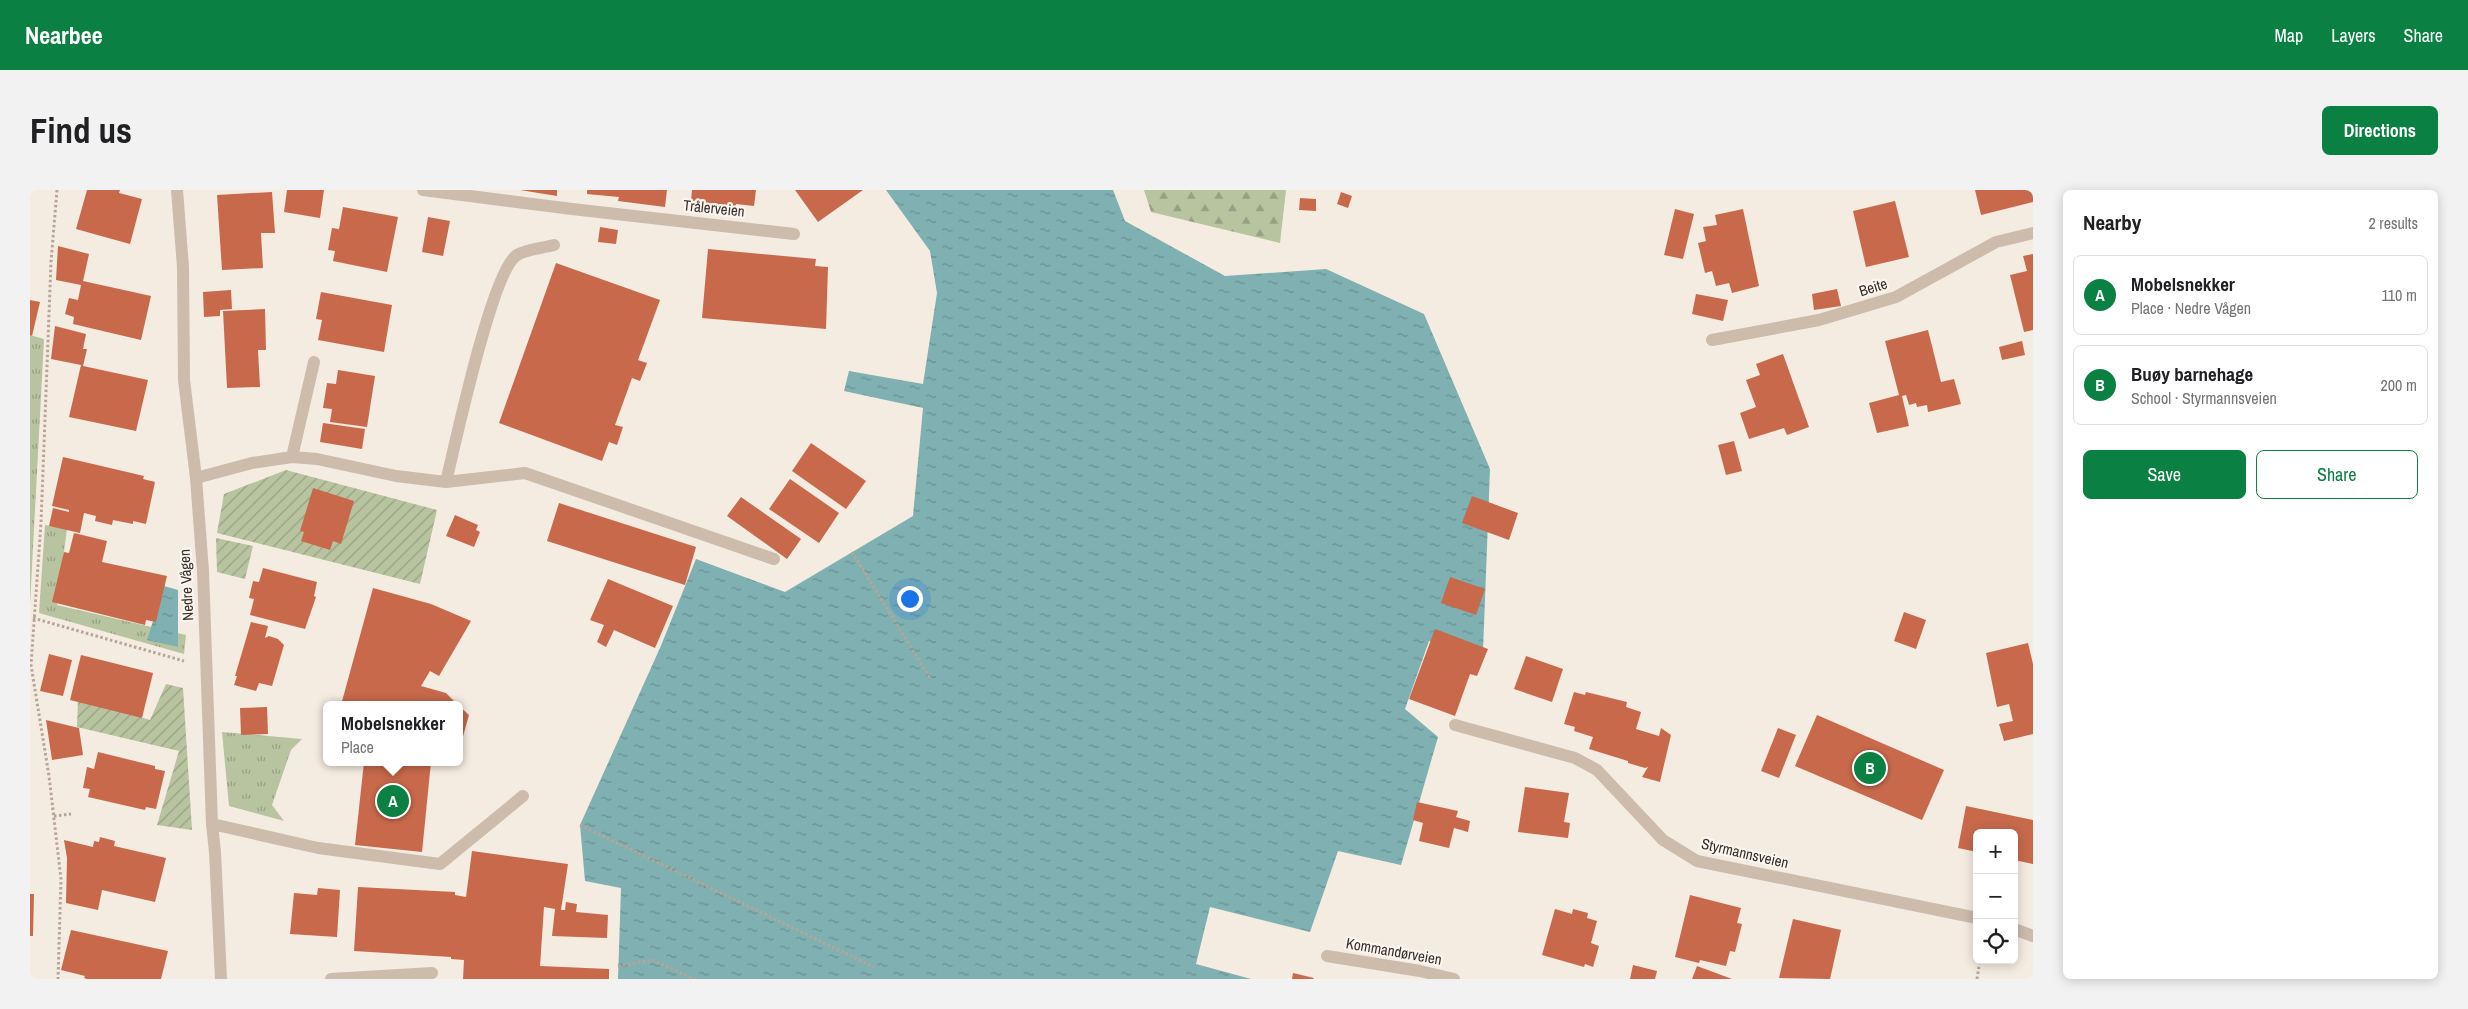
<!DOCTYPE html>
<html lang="en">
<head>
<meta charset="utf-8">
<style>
  body { margin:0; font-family:"Archivo Narrow",sans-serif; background:#f2f2f2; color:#202124 }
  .controls { position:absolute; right:15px; bottom:15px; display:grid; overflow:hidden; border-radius:8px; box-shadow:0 2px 12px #0003 }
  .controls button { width:45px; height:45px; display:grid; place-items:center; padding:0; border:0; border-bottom:1px solid #e0e0e0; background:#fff; color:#202124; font:25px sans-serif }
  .you { position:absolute; left:879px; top:408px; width:18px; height:18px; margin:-12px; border:4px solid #fff; border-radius:50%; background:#1a73e8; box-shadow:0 0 0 8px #1a73e833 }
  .badge { display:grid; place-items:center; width:32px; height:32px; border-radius:50%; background:#0b8043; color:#fff; font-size:16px; font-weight:700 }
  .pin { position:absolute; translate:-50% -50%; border:2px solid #fff; box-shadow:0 1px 5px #0006 }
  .popup { position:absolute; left:293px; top:511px; width:140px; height:65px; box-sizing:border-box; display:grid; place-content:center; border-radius:8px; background:#fff; filter:drop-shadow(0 1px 4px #0005); font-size:16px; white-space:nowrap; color:#757577 }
  .popup b { font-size:19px; color:#202124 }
  .popup::after { content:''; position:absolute; left:50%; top:100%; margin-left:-10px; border:10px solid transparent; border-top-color:#fff }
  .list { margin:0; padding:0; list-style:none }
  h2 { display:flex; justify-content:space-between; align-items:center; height:65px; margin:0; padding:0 20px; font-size:21px }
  h2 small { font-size:16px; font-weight:400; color:#757577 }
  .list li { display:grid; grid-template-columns:32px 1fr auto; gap:15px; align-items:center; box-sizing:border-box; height:80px; margin:0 10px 10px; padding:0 10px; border:1px solid #e0e0e0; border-radius:8px }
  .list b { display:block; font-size:19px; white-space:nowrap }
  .list p { margin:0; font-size:16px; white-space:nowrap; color:#757577 }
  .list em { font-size:16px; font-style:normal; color:#757577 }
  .actions { display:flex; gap:10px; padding:15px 20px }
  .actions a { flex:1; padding:11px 0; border:1px solid #0b8043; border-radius:8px; text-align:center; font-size:18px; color:#0b8043 }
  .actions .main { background:#0b8043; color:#fff }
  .icon { flex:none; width:28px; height:28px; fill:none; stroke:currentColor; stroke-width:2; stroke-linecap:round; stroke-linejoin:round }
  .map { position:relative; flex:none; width:2003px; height:789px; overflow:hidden; border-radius:8px }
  header { display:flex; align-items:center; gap:30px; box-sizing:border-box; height:70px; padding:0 25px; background:#0b8043; color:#fff }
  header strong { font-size:24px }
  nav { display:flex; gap:28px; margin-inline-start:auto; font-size:18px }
  .intro { display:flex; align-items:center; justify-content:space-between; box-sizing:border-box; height:120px; padding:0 30px }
  h1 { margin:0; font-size:35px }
  .button { padding:12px 22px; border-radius:8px; background:#0b8043; color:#fff; font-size:18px; font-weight:700 }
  main { display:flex; gap:30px; padding:0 30px }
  aside { flex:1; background:#fff; border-radius:8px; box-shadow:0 2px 12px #0003 }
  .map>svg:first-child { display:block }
</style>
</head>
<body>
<header>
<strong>Nearbee</strong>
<nav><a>Map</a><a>Layers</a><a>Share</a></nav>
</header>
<div class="intro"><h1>Find us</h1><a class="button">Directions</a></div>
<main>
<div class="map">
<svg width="2003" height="789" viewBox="0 0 2003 789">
  <defs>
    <pattern id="grass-tufts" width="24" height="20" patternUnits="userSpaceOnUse" patternTransform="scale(1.25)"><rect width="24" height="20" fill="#b8c4a0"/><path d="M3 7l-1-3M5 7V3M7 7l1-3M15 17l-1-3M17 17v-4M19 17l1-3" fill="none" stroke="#97a083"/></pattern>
    <pattern id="forest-firs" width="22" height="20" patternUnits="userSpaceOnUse" patternTransform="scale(1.25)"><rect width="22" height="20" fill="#b8c4a0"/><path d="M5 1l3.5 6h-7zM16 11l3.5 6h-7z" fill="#97a083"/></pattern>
    <pattern id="garden-furrows" width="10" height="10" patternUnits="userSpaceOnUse" patternTransform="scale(1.25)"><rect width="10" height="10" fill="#b8c4a0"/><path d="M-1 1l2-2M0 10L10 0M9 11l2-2" fill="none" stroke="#97a083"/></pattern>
    <pattern id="water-ripples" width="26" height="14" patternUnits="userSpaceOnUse" patternTransform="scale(1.25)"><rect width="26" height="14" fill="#7fb0b2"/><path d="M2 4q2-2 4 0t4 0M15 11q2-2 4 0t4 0" fill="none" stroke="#699091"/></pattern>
  </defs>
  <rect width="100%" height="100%" fill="#f4ebe1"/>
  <path fill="url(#grass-tufts)" d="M0,145L14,149L0,415Z
    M15,335L37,339L27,415L156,445L154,464L9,423Z
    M192,542L272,549L261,560L242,615L254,631L199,616Z"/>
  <path fill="url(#forest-firs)" d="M1114,0H1256L1250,53L1121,22Z"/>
  <path fill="url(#garden-furrows)" d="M256,280L407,320L390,394L187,343L194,304Z
    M186,348L223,356L215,389L187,382Z
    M136,494L153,498L162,640L127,635L149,561L47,537L48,509L120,530Z"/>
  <path fill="url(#water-ripples)" d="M856,0H1083L1095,31L1195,86L1296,79L1394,124L1460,279L1453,461L1399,451L1375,519L1408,547L1371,675L1308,661L1280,742L1180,717L1166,774L1221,789H588L591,698L555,691L550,635L630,458L666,369L755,402L883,326L893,218L814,201L819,181L893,194L907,103L900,61Z
    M134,396L148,400V457L117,450Z"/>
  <path fill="#c8694b" d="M57,0H90L89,3L112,9L100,54L46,39Z
    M257,0H294L290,28L254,22Z
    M490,0H527V6Z
    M557,0H637L635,17L588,11L589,7L557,4Z
    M662,0H726L724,16L706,14V16H701V22L685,20L686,14L661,11Z
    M765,0H833L788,32Z
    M1945,0H2003V12L1951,25Z
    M242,2L245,43H231L233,78L192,80L187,5Z
    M1311,2L1322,6L1318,18L1307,14Z
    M1270,8L1286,9V21L1269,20Z
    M1865,11L1879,67L1836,77L1823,21Z
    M313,17L368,27L357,82L303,71L305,61L298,60L302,38L309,39Z
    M1645,19L1664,24L1653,69L1634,65Z
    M1713,19L1729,96L1702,103L1699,93L1686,96L1682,81L1675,83L1668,53L1676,51L1673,37L1687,35L1685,25Z
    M398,27L420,31L413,66L392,62Z
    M570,37L588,40L586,54L568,52Z
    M28,56L59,64L53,91L121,106L111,150L43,134L44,127L35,124L39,108L48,110L51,95L26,90Z
    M678,59L786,69L785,76L798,77L796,139L672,128Z
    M2003,64V140L1994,142L1980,85L1997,81L1993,66Z
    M526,73L630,110L608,170L617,173L610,191L602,188L585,235L593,237L587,255L579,252L572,271L469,233Z
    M1807,99L1811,116L1784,120L1782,104Z
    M201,100L202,119L190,120V126L174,127L173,102Z
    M291,102L362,115L354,162L288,150L292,130L286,129Z
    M1666,104L1698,110L1693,131L1662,124Z
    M0,110L10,112L2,146L0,145Z
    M235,119L236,160H228L230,197L197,198L193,121Z
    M25,136L56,144L53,159H57L53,176L118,190L106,241L39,227L51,175L21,169Z
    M1898,140L1911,192L1924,189L1931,214L1898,222L1897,215L1887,217L1886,213L1879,215L1876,205L1872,206L1879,236L1847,243L1839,213L1869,205L1855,151Z
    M1992,151L1995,165L1972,170L1969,157Z
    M1753,164L1779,237L1757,245L1754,238L1719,249L1710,223L1726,217L1716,190L1730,185L1726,174Z
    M308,180L345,186L337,237L300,232L302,219L293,218L297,193L306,194Z
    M293,233L335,239L332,259L290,252Z
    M1704,251L1712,281L1696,285L1688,255Z
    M781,253L836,291L816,319L762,281Z
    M33,267L114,286L113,289L125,292L116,334L103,331V334L83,330L82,335L65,331L66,326L54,323L50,343L19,336L23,318L39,322V320L22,316Z
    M760,289L809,323L789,353L739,319Z
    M283,298L324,311L311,354L303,351L300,360L271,351L274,342L270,341Z
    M1442,306L1488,323L1479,350L1432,333Z
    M711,307L771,349L757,369L697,326Z
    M529,313L666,357L655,395L517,351Z
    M425,325L448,335L446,340L450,342L444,357L416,346Z
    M44,343L77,351L72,372L137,386L126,432L116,430L115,435L22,412L34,362L39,363Z
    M233,378L287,392L284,406L286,407L275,439L220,425L224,409L219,408L223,391L229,392Z
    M1420,387L1455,399L1446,425L1411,413Z
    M578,389L643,416L625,458L584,440L576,457L567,452L574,435L560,430Z
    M343,398L401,414L441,431L409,486L400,481L391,496L416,503L428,515H311Z
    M1874,422L1896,430L1886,459L1864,451Z
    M221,432L238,436L235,448L239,446L248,449L254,455L242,496L229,493L226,501L204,495L207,486H205Z
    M1405,439L1458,459L1447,486L1440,484L1425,526L1379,509Z
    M1998,453L2003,474V544L1974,551L1969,534L1983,531L1979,514L1967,517L1956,463Z
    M19,464L42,470L33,506L10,501Z
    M51,465L123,483L112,528L40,510Z
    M1496,466L1533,479L1522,512L1484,499Z
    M1544,502L1555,505L1556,502L1597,512L1596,517L1611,522L1606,539L1629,546L1631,538L1641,545L1630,592L1612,587L1618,577L1615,578L1598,573V571L1559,559L1563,547L1544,541L1545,537L1534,534Z
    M429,516L439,525L430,557H429Z
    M237,517L238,544L211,545L210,518Z
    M1787,525L1914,580L1892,630L1765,576Z
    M16,530L49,538L53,565L22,570Z
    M1748,538L1766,545L1749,588L1731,581Z
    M68,562L125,576V579L135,581L126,619L116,617L115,620L58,607L60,599L53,598L57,577L64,579Z
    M334,572H401L392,662L325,655Z
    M1495,597L1539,603L1534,632L1540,633L1538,648L1488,642Z
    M1387,612L1428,621L1426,627L1440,631L1438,642L1424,638L1419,658L1389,651L1393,633L1383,630Z
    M1936,616L2003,630V674L1984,670V643H1947V662L1928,658Z
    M70,647L85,651L84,656L136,668L125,712L72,700L68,720L36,713L37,668L34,650L63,657L64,651L69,652Z
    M442,661L538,674L531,720H535L536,712L547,714L546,722L578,725L577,748L522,746L525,719L514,717L510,776L579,779V789H433L434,770L421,769V767L324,761L328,697L425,702V705L436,707Z
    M288,698L310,700L307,747L260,744L264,703L287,705Z
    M0,704H4L3,746H0Z
    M1660,705L1711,718L1707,733L1712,734L1705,762L1700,761L1696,776L1670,770L1669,773L1645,767Z
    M1525,719L1542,724L1543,719L1558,723L1557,728L1567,731L1561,753L1569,756L1563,777L1555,774L1554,777L1512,765Z
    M1763,729L1811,740L1800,789L1749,788Z
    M41,740L138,761L131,789H57L54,788L55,786L31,780Z
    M1603,775L1627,781L1625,789H1600Z
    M1667,776L1702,789H1662Z
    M1263,783L1284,788L1283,789H1262Z"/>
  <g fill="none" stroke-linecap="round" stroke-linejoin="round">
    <path stroke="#b9a596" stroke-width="3" stroke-dasharray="2.5 2.5" stroke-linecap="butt" d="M27,0L21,72L11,333L1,475L19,586L31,689L28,789
      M822,362L900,488
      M3,428L154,471
      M24,626L41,624
      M550,635L844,777
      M588,776L622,770L665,789
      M1947,789L1950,770"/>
    <path stroke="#cdbbac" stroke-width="12" d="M147,0L153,77L154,190L166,288L173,381L182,634L185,662L191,789
      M393,0L542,19L764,44
      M1682,150L1789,130L1866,107L1966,52L2003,43
      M262,267L284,172
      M166,288L222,273L262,267L287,269L366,286L416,292L495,283L744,369
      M416,292C425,255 462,80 487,65C497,59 513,58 524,55
      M1425,535L1545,568L1567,580L1633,650L1667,671L1947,728
      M182,634L288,658L410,674L493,606
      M1984,739L2003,746
      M1297,766L1390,781L1424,789
      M301,789L402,783"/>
  </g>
  <g text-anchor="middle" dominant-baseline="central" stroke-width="4.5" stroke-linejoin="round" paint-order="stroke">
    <g font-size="15" fill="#3b302b" stroke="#fbf5ee">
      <text transform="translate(684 18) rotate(6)">Trålerveien</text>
      <text transform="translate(1843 97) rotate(-17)">Beite</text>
      <text transform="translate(156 395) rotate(-93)">Nedre Vågen</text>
      <text transform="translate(1715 663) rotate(13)">Styrmannsveien</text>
      <text transform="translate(1364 761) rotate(10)">Kommandørveien</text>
    </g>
  </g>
</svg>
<div class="controls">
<button>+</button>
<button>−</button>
<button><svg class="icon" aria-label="locate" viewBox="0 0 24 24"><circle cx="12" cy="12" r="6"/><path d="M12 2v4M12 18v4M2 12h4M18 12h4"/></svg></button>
</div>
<div class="you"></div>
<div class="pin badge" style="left:363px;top:611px">A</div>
<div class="popup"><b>Mobelsnekker</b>Place</div>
<div class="pin badge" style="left:1840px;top:578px">B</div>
</div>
<aside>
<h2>Nearby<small>2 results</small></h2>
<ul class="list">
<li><span class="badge">A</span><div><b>Mobelsnekker</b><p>Place · Nedre Vågen</p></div><em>110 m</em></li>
<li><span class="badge">B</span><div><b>Buøy barnehage</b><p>School · Styrmannsveien</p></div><em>200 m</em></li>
</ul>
<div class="actions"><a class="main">Save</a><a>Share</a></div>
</aside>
</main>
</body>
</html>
